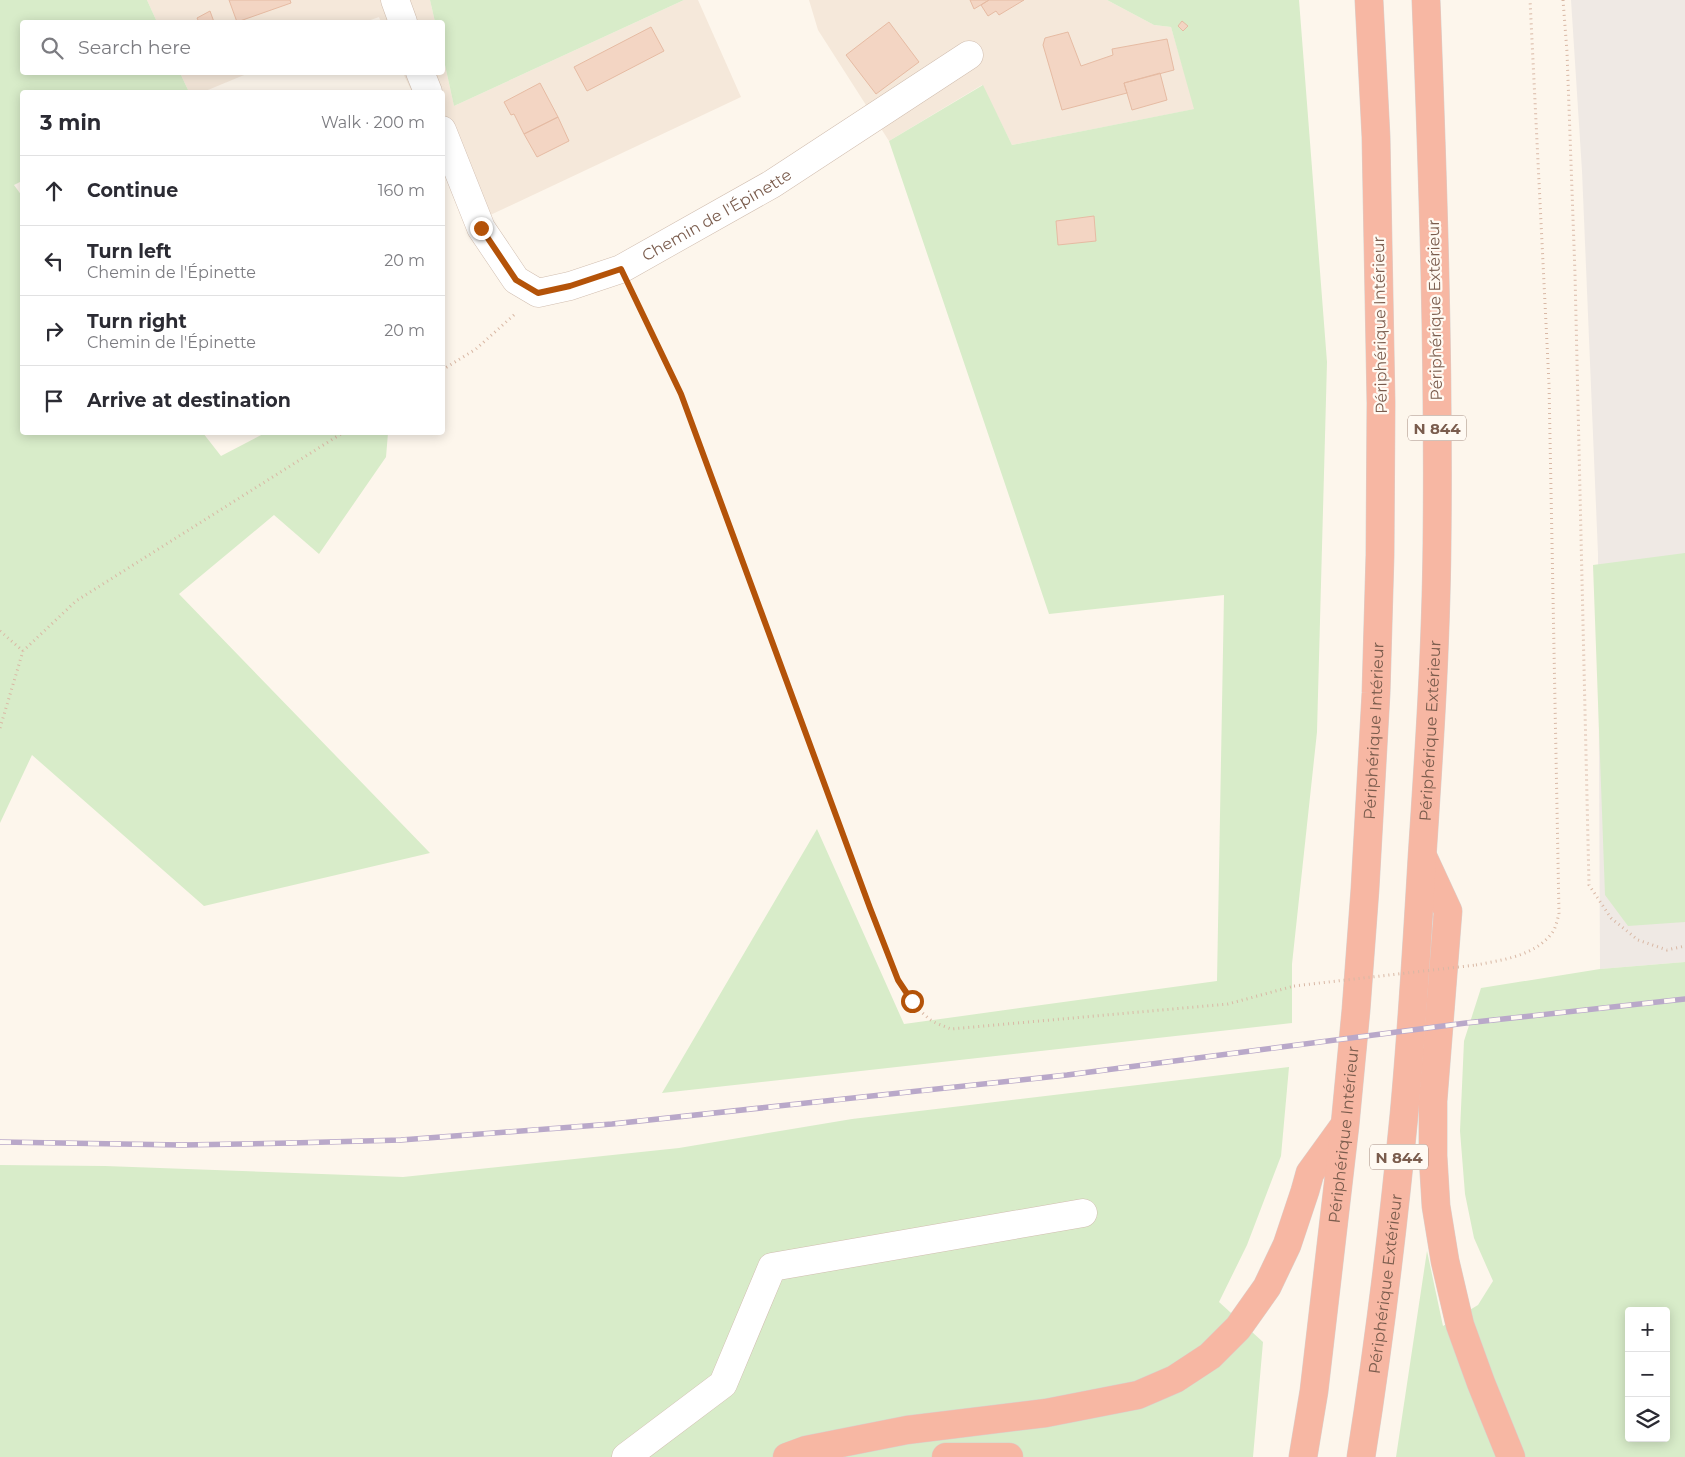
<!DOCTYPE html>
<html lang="en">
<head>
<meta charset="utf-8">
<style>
  body { margin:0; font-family:Montserrat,sans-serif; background:#f2f2f3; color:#2b2b33 }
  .controls { position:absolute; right:15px; bottom:15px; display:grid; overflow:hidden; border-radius:5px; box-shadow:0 2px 12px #0003 }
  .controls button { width:45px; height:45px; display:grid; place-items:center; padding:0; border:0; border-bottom:1px solid #e1e1e2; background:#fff; color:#2b2b33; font:25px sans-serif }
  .stop { position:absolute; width:15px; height:15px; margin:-11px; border:4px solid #b45309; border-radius:50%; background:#fff }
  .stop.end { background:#b45309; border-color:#fff; box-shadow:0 1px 5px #0008 }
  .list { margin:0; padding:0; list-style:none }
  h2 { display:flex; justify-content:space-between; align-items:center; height:65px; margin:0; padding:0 20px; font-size:21px }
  h2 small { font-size:16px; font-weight:400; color:#7c7c81 }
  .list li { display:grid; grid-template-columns:32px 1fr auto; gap:15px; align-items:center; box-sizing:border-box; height:70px; padding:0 20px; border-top:1px solid #e1e1e2 }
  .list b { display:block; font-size:19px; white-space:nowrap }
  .list p { margin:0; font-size:16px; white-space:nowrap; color:#7c7c81 }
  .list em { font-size:16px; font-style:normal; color:#7c7c81 }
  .icon { flex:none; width:28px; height:28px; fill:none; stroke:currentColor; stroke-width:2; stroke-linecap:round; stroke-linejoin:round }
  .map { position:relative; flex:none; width:1685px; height:1457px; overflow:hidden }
  .search { position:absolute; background:#fff; box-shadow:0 2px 12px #0003; left:20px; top:20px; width:425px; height:55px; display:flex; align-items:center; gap:12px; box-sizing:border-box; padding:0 18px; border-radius:5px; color:#7c7c81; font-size:19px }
  .panel { position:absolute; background:#fff; box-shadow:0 2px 12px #0003; left:20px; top:90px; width:425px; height:345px; border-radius:5px }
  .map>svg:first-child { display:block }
</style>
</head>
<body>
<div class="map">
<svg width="1685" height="1457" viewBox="0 0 1685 1457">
  <rect width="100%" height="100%" fill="#fdf6ec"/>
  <path fill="#f5e8da" d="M147,0H430L435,22H381L379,17L365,22H157Z
    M684,0H698L741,97L469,225L443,163L442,92H412L403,73L442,72L443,56L454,106Z
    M809,0H1107L1154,25L1171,27L1195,109L1012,145L982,85L889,141L818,30Z
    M180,73H249L203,92H189Z"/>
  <path fill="#efe9e4" d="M1571,0H1685V962L1600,969L1598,554L1582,171Z"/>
  <path fill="#d8ecc9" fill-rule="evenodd" d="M0,0H147L157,22H22V72L180,73L189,92H22V181L14,185L22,196V432L203,433L221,456L265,433H388L386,457L319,554L274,515L179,594L430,853L204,906L32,755L0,823Z
    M430,0H684L454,106L443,56L442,22H435Z
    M1107,0H1299L1327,362L1317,732L1292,964V1023L662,1093L817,829L904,1024L1217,981L1224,595L1049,614L889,141L983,85L1012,145L1194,109L1171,27L1154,25Z
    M1685,553V922L1628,926L1605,895L1593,565Z
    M1685,962V1457H1396L1427,1251L1443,1326L1478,1305L1493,1281L1474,1238L1465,1194L1460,1131L1464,1041L1481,988L1600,969ZM1629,1311H1666V1438H1629Z
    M1289,1067L1281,1156L1247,1245L1219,1302L1263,1342L1253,1457H0V1165L105,1166L403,1177L679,1148L852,1119Z"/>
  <path fill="#f3d5c3" stroke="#e6bba3" d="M229,0H290L291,3L237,22Z
    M970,0H989L974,9Z
    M989,0H1024L999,15L996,11L988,16L981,5Z
    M210,11L214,22H199L197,18Z
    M1182,21L1188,26L1183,31L1178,26Z
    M889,22L919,62L876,94L846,55Z
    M651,27L664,51L587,91L574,67Z
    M1068,32L1081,66L1113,55L1112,49L1167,39L1174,70L1124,83L1127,93L1062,110L1043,45L1045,38Z
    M1160,73L1167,100L1132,110L1124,83Z
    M540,83L558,117L524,134L514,114L511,115L504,102Z
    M558,117L569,141L537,157L524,134Z
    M1094,216L1096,241L1058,245L1056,221Z"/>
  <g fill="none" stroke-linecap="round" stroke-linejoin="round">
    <g stroke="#d1beb0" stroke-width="29">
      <g id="minor">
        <path d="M395,0L403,22"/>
        <path d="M420,72L428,92"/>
        <path id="s1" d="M442,130L481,228L516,280L538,293L570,286L621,269L772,184L969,55"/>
        <path d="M626,1457L723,1384L772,1267L1083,1213"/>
      </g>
    </g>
    <g stroke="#dad1cd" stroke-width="29">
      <g id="highway">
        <path d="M1424,859L1448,911L1433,1101V1156L1436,1206L1445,1261L1460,1325L1481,1383L1511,1457"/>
        <path d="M787,1457L806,1450L907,1430L1046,1413L1138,1395L1175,1379L1210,1356L1238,1328L1267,1287L1287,1245L1305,1191L1310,1173L1344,1126"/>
        <path d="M946,1457H1009"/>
        <path id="s2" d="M1303,1457L1314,1391L1345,1125L1356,1010L1365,889L1376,693L1380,555L1381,403L1376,137L1369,0"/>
        <path id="s3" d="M1361,1457C1379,1343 1393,1229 1404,1115C1412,1029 1417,944 1422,858C1429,753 1436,648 1437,543C1439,362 1433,181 1426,0"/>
      </g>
    </g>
    <path stroke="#d9b8a5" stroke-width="3" stroke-dasharray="1 4" stroke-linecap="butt" d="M1563,0L1567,52L1575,274L1589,885L1611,918L1638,940L1667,950L1685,946
      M634,296L681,394L870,908C885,945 896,991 927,1017C933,1023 944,1026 951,1029L1228,1004L1294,986
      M442,370L476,349L515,314
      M0,631L23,651
      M0,728L23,651L76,601L344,432
      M1476,965C1502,960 1535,956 1552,933C1556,928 1557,920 1559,914L1549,384L1530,0"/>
    <use href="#minor" stroke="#fff" stroke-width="28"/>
    <use href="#highway" stroke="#f7b7a3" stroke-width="28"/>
    <g stroke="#b9a8c9" stroke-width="5.5">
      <path id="rail" d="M0,1142L182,1145L291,1143L401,1140L612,1124L1067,1075L1466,1023L1685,999"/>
    </g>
    <use href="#rail" stroke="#fffaf3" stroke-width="4" stroke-dasharray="11" stroke-linecap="butt"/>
    <path stroke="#d9b8a5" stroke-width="3" stroke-dasharray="1 4" stroke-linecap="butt" d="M1294,986L1476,965"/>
  </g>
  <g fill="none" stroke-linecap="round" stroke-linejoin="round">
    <path stroke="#b45309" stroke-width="6" d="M481,228L516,280L538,293L570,286L621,269L681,394L870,908L898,980L912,1001"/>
  </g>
  <g text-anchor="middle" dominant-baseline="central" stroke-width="4.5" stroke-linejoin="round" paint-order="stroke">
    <g fill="#fffaf3" stroke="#a28b7f" stroke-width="1">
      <rect x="1408" y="415.5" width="58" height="25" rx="4"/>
      <rect x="1370" y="1144.5" width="58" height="25" rx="4"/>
    </g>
    <g font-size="15" font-weight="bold" fill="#7a5c4d">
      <text x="1437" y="428">N 844</text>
      <text x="1399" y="1157">N 844</text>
    </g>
    <g font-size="16" fill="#7a5c4d" stroke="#fffaf3">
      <text stroke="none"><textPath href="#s1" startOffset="390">Chemin de l'Épinette</textPath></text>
      <text transform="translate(1435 310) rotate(-91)">Périphérique Extérieur</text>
      <text transform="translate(1380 325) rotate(-91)">Périphérique Intérieur</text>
      <text stroke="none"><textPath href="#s2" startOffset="730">Périphérique Intérieur</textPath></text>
      <text stroke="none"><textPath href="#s3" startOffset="730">Périphérique Extérieur</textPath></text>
      <text stroke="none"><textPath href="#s2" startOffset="325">Périphérique Intérieur</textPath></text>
      <text stroke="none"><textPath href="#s3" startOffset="175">Périphérique Extérieur</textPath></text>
    </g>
  </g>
</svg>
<div class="controls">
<button>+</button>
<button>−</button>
<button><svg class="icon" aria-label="layers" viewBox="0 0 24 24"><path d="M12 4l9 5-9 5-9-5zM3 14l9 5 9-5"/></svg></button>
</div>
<div class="stop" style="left:912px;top:1001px"></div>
<div class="stop end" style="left:481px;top:228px"></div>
<div class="search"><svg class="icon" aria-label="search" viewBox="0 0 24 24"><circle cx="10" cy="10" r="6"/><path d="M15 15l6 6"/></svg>Search here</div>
<section class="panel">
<h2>3 min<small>Walk · 200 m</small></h2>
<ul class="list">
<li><svg class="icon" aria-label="ahead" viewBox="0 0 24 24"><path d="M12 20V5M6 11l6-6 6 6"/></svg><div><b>Continue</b></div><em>160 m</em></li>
<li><svg class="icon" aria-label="left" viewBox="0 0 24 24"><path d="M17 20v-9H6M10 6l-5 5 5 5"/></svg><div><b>Turn left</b><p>Chemin de l'Épinette</p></div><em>20 m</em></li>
<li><svg class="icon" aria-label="right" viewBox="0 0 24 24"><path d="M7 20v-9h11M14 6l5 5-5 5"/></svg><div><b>Turn right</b><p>Chemin de l'Épinette</p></div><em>20 m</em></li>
<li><svg class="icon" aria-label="arrive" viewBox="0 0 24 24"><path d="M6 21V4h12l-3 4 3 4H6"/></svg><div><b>Arrive at destination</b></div></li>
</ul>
</section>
</div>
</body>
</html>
